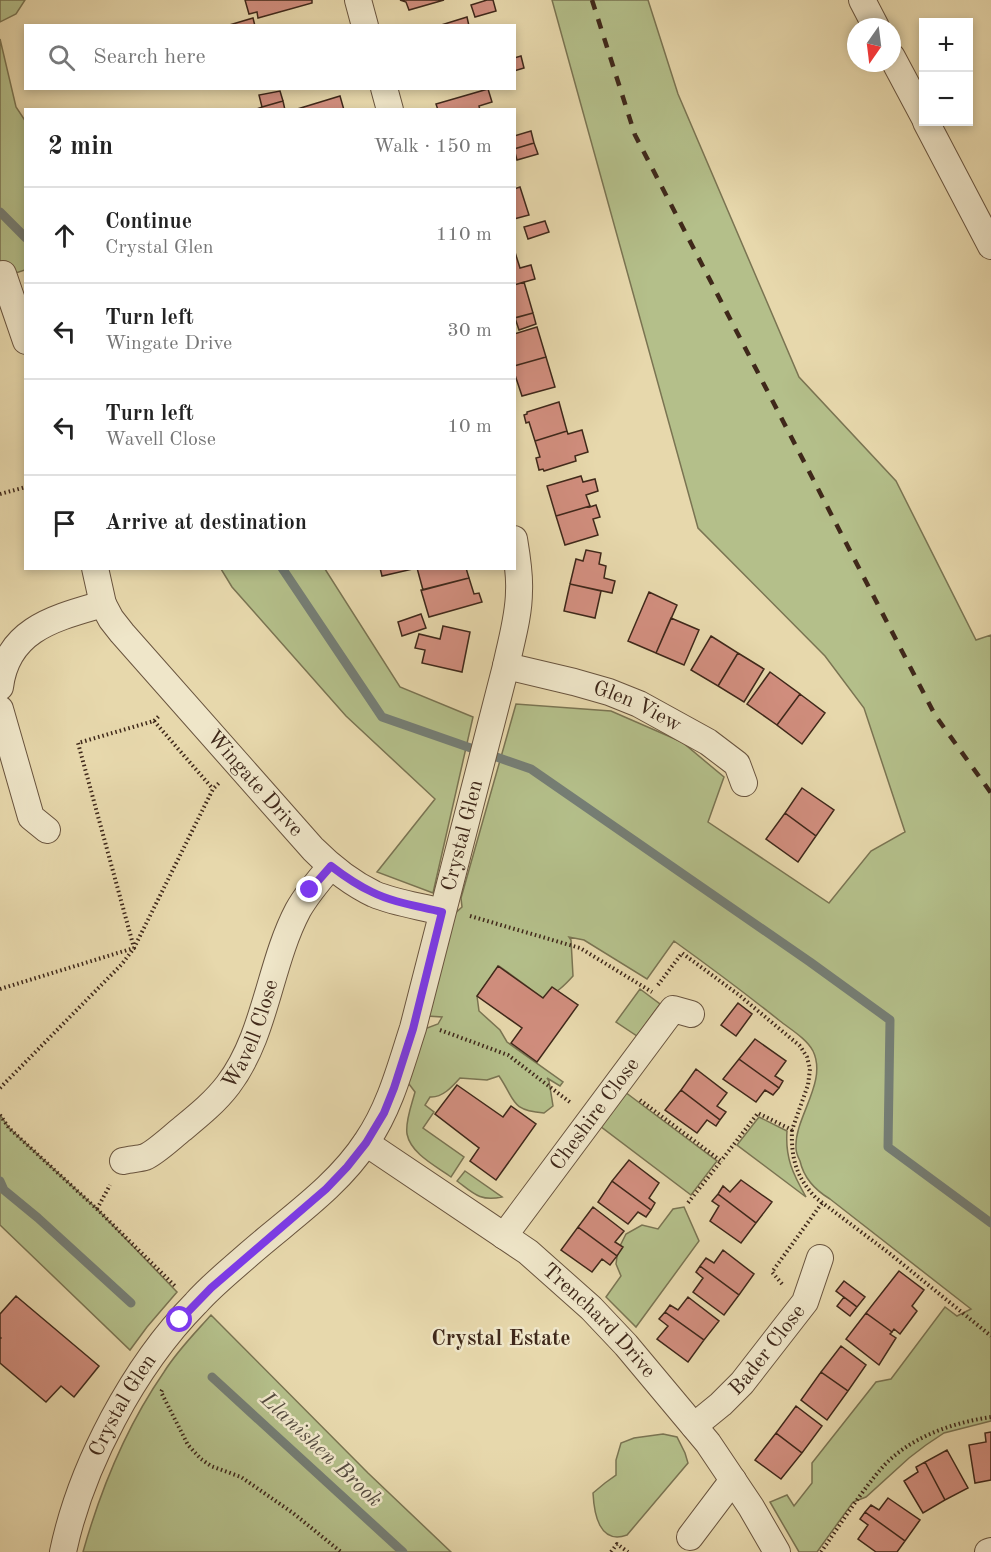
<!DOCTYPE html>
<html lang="en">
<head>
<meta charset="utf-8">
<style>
  body { margin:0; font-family:"Old Standard TT",serif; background:#f2f2f2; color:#222 }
  .controls { position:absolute; right:18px; top:18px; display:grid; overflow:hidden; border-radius:0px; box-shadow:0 3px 9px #0003 }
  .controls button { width:54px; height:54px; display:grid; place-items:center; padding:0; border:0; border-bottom:2px solid #e0e0e0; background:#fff; color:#222; font:30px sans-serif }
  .compass { position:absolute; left:847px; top:18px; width:54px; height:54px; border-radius:50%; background:#fff; box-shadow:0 3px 9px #0003; rotate:194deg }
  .stop { position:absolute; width:18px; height:18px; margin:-14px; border:4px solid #7c3aed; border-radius:50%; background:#fff }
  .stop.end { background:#7c3aed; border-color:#fff; box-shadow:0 2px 6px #0008 }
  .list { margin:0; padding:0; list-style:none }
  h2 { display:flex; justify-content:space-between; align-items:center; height:78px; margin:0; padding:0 24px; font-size:26px }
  h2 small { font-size:20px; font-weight:400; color:#767676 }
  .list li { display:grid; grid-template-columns:39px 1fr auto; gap:18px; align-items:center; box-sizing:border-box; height:96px; padding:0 24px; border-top:2px solid #e0e0e0 }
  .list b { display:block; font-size:22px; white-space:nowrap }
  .list p { margin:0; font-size:20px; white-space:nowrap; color:#767676 }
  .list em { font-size:20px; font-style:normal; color:#767676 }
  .icon { flex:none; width:33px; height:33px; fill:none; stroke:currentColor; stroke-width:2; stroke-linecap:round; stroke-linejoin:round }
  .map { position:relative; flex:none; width:991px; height:1552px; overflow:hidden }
  .search { position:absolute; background:#fff; box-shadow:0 3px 9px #0003; left:24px; top:24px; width:492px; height:66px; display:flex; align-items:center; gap:15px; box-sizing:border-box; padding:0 21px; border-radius:0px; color:#767676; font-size:22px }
  .panel { position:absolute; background:#fff; box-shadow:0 3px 9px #0003; left:24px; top:108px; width:492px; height:462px; border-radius:0px }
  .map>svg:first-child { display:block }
</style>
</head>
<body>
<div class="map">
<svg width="991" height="1552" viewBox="0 0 991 1552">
  <rect width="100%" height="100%" fill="#e7d8ac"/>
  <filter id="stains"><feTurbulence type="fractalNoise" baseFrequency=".00333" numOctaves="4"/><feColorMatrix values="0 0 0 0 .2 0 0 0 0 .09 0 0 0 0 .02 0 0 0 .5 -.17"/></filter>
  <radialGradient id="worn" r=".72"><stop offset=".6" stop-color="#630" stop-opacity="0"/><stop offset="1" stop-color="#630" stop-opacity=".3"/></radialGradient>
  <path fill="#b4bf8a" stroke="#7a7452" stroke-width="1.5" d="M0,0H25L16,14L0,22Z
    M552,0H648L678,94L799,377L896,481L976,640L991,635V1421L944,1433L926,1445L909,1458L866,1497L853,1502L817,1552H799L770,1502L787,1495L794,1506L812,1483V1463L876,1382L891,1379L945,1307L957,1316L971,1309L830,1199C815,1190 804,1179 800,1161C798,1157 796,1152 796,1148C794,1118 828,1082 813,1051C807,1039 790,1029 780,1021C745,993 710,967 674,941L647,979L584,940L569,937L571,940L573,976C564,986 556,994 543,998L499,966L477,996L479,1011L500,1030L507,1042L563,1082L560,1086L547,1078L549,1081L553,1106L544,1113C510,1110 516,1101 499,1076L487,1080L460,1078C452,1087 442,1098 430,1097L425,1105L434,1112L423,1128L464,1157L451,1177C436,1166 411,1154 407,1134C405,1121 412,1104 415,1092L406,1080L419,1031L438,1024L442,1017L427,1016L449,919L462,907L461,898L516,704L611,711L682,742L724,777L708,822L829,903L871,851L905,832L864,708L825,656L698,528Z
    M0,39L16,107L26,122L25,270L0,278Z
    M221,569H325L400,687L473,717L433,893L377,872L435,799L346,716L232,587Z
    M640,989L660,1004L637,1036L616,1022Z
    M625,1092L717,1161L691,1195L600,1126Z
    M0,1115L9,1128L97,1209L177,1292L147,1327L130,1350L0,1225Z
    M759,1117L787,1131C785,1158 793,1174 806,1197L737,1145Z
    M465,1171L502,1197C480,1202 473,1193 457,1181Z
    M684,1207L699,1241L636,1327L606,1297L621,1276L616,1264L618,1250L626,1234L642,1225L658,1229L673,1209Z
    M211,1315L368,1473L451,1552H83C101,1488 126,1427 164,1372C177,1351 195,1333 211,1315Z
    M663,1434L677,1437L685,1453L688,1463L627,1535C599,1545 594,1513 593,1493L605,1483L616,1475V1460L621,1443L634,1438Z"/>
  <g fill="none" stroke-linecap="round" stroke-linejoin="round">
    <path stroke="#757e75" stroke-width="9" d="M0,212L26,238
      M282,568L382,717L531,769L810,962L890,1020L888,1147L991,1223
      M0,1181L4,1190L38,1218L131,1303
      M212,1377L403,1552"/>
  </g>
  <path fill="#d18e7e" stroke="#3f281a" stroke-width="1.5" d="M245,0H312V3L258,18L257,12L249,14Z
    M400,0H444L409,10L406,2Z
    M487,0H493L496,11L475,17L471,5Z
    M467,17L469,26H438Z
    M253,18L255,26H226Z
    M521,56L524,68L514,71V58Z
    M488,89L492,102L479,106L480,110H438L436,104Z
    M280,91L283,101L262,107L259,95Z
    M340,96L344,110H294Z
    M283,101L285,110H254L262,107Z
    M531,131L534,143L514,149V136Z
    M534,143L538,154L517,160L514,149Z
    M520,187L529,215L514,219V189Z
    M545,221L549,232L528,239L524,227Z
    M514,249L520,268L531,265L535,279L514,285Z
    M524,282L533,313L514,318V285Z
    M533,313L536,324L519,330L515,318Z
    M537,327L546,357L514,366V334Z
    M546,357L555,387L522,396L514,372V366Z
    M559,402L567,431L535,441L529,422L526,423L524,415L527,414V412Z
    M582,430L588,452L575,456L576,461L544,471L543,469L539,470L536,458L540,457L535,441L567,431L568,434Z
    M581,476L583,482L595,479L598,491L586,495L590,506L556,516L547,486Z
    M596,505L600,517L593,519L598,535L565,545L556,516L590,506V507Z
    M586,550L601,553L599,564L606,566L604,578L615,581L612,593L570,584L576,559L583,561Z
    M380,568H413V569L382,576Z
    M417,568H466L469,578L423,590Z
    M469,578L474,594L479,593L482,602L429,617L421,590Z
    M570,584L601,591L595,618L564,611Z
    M649,592L677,605L656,653L628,641Z
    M421,614L426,628L402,636L398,622Z
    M671,618L699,630L684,665L656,653Z
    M443,626L470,632L462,672L422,663L425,650L415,648L419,634L440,639Z
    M711,636L738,653L718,686L691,670Z
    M738,653L764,669L744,702L718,686Z
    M770,672L800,694L777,725L747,704Z
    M800,694L825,713L802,744L777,725Z
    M802,788L834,810L816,836L785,813Z
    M785,813L816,836L798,862L766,839Z
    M498,966L543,998L552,987L578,1005L537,1062L511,1043L522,1028L477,996Z
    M738,1003L752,1014L736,1036L721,1025Z
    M755,1039L786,1061L775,1076L783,1081L779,1088L739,1059Z
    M739,1059L779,1088L773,1095L765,1090L756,1102L723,1079Z
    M696,1069L727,1093L717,1106L726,1112L720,1120L681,1090Z
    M457,1085L503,1117L511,1106L536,1124L496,1180L470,1161L479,1148L435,1114Z
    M681,1090L720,1120L716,1126L707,1120L697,1133L665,1110Z
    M629,1160L659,1183L649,1198L655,1203L651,1210L612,1181Z
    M741,1180L772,1202L756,1223L718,1194L723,1186L730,1192Z
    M612,1181L651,1210L646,1217L638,1212L628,1224L598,1202Z
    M718,1194L756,1223L741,1243L710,1221L719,1206L712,1201Z
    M593,1207L624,1231L615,1242L623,1247L617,1256L578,1227Z
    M578,1227L617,1256L610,1265L602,1259L592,1272L561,1250Z
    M723,1250L754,1274L739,1295L700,1266L706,1258L714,1263Z
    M700,1266L739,1295L724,1315L693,1292L703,1278L696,1272Z
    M899,1271L924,1290L912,1306L917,1311L900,1334L894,1329L892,1332L866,1313Z
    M844,1281L865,1297L857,1307L836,1291Z
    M16,1296L99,1366L74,1397L61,1386L46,1402L0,1363V1339L1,1338L0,1337V1314Z
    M688,1297L719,1321L704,1340L665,1312L670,1305L678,1310Z
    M844,1297L857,1307L850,1316L837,1306Z
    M665,1312L704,1340L688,1362L657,1339L668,1326L659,1319Z
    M866,1313L892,1332L890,1334L896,1338L879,1365L846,1339Z
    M841,1346L866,1365L848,1391L821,1372Z
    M821,1372L848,1391L827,1420L801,1400Z
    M796,1406L822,1426L802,1453L776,1433Z
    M991,1432V1480L975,1483L969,1445L986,1442L985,1433Z
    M776,1433L802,1453L781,1479L755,1460Z
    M947,1450L968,1488L945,1500L925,1462Z
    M925,1462L945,1500L923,1513L904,1481L918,1472L916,1467Z
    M888,1498L920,1520L905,1541L865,1512L871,1505L879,1510Z
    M865,1512L905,1541L897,1552H876L858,1539L868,1525L860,1519Z"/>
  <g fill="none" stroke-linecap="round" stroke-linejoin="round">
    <g stroke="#69543e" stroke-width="28">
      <g id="minor">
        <path d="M358,0L365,26"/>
        <path d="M862,0L876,27"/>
        <path d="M892,57L924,117"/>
        <path d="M384,88L390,110"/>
        <path d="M926,122L991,246"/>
        <path d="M3,274L26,341"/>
        <path d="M95,568L103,604"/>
        <path id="s1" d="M506,666L574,682L609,692L639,704L708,742L737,764L744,783"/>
        <path id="s2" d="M0,687C7,629 55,618 103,604L111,619L122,633L313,849C331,867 351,883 374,894C395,903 419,906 442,912"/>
        <path d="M0,709L31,817L47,830"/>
        <path id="s3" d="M366,1143L528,1252L591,1308L626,1345L708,1443L751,1507L777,1552"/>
        <path id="s4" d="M123,1161C130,1159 139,1159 145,1157C155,1153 173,1136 182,1129C199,1115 215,1102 228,1085C266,1035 269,965 298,910C307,894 319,880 331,866"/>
        <path id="s5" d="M504,1236L673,1009L691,1014"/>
        <path id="s6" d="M694,1426L721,1404L742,1383L805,1302L820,1258"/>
        <path d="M690,1537L733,1480"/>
        <path id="s7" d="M63,1552C81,1466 134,1366 196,1303C212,1285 231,1270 249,1254C290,1218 337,1187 367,1141C390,1107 400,1068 413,1028L506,666C511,642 519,616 519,591C520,574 517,557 514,539"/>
        <path d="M988,1552L991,1551"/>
      </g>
    </g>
    <path stroke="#3f281a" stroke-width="4" stroke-dasharray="1.5 3" stroke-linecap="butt" d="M0,494L26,487
      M154,721L213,789
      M470,916L580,948L652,992
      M658,985L682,953L739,995L800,1046L807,1057L810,1069L808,1085L792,1130L758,1113L721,1161
      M0,989L134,948L78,743L154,721L159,716
      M440,1030L508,1055L571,1103
      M0,1088L122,964L134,948L213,789L219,783
      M640,1100L721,1161L687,1204
      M0,1115L9,1128L97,1209L175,1286
      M792,1130C791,1158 796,1177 816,1198L889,1253L991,1336
      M97,1209L110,1185
      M782,1284L772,1272L822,1203
      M162,1390L161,1392L188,1445L201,1459L211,1466L241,1477L293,1513L341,1552
      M611,1552L617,1544L628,1552
      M821,1552C840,1525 859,1495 880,1470C907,1438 951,1423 991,1417"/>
    <use href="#minor" stroke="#efe6c9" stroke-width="26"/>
    <path stroke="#3f281a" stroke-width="4.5" stroke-dasharray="10 10" stroke-linecap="butt" d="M592,0L635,135L935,715L991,793"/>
  </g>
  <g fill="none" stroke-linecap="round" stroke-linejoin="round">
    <path stroke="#7c3aed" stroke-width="8" d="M180,1320L211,1288L326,1189L347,1167L366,1143L384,1113L394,1088L413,1029L442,912C419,906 394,903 372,892C357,885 344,876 331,866L310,890"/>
  </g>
  <g text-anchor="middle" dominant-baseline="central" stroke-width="5" stroke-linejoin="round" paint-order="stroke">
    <g font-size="21" fill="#3f281a" stroke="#efe6c9">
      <text stroke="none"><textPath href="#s1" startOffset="138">Glen View</textPath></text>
      <text stroke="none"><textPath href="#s2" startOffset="378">Wingate Drive</textPath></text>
      <text stroke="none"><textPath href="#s7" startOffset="843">Crystal Glen</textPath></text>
      <text stroke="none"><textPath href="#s4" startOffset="189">Wavell Close</textPath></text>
      <text stroke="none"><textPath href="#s5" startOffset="152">Cheshire Close</textPath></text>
      <text stroke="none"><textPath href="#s3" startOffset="294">Trenchard Drive</textPath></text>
      <text stroke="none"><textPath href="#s6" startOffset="106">Bader Close</textPath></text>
      <text stroke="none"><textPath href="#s7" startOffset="159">Crystal Glen</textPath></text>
    </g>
    <g font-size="22" font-weight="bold" fill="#3f281a" stroke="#efe6c9">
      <text x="501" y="1339">Crystal Estate</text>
    </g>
    <g font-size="22" font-style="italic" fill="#564c40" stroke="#efe6c9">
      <text transform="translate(321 1450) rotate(43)">Llanishen Brook</text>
    </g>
  </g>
  <rect width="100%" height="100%" filter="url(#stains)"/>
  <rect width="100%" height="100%" fill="url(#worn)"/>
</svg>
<div class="controls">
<button>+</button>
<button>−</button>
</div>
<svg class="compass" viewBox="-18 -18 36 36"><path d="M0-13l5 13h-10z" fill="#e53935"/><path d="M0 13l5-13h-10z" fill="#767676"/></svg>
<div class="stop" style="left:180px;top:1320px"></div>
<div class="stop end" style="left:310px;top:890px"></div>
<div class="search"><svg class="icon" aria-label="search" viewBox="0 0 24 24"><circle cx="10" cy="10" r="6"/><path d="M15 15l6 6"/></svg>Search here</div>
<section class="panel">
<h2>2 min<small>Walk · 150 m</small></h2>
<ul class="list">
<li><svg class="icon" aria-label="ahead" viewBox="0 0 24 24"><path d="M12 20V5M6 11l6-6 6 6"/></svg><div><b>Continue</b><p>Crystal Glen</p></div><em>110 m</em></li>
<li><svg class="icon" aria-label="left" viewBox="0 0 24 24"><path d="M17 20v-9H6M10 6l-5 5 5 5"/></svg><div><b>Turn left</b><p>Wingate Drive</p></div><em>30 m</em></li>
<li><svg class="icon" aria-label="left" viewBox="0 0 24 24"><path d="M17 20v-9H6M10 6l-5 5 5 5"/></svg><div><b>Turn left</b><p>Wavell Close</p></div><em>10 m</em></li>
<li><svg class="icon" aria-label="arrive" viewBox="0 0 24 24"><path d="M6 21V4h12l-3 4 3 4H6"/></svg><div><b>Arrive at destination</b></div></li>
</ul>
</section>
</div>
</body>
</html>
